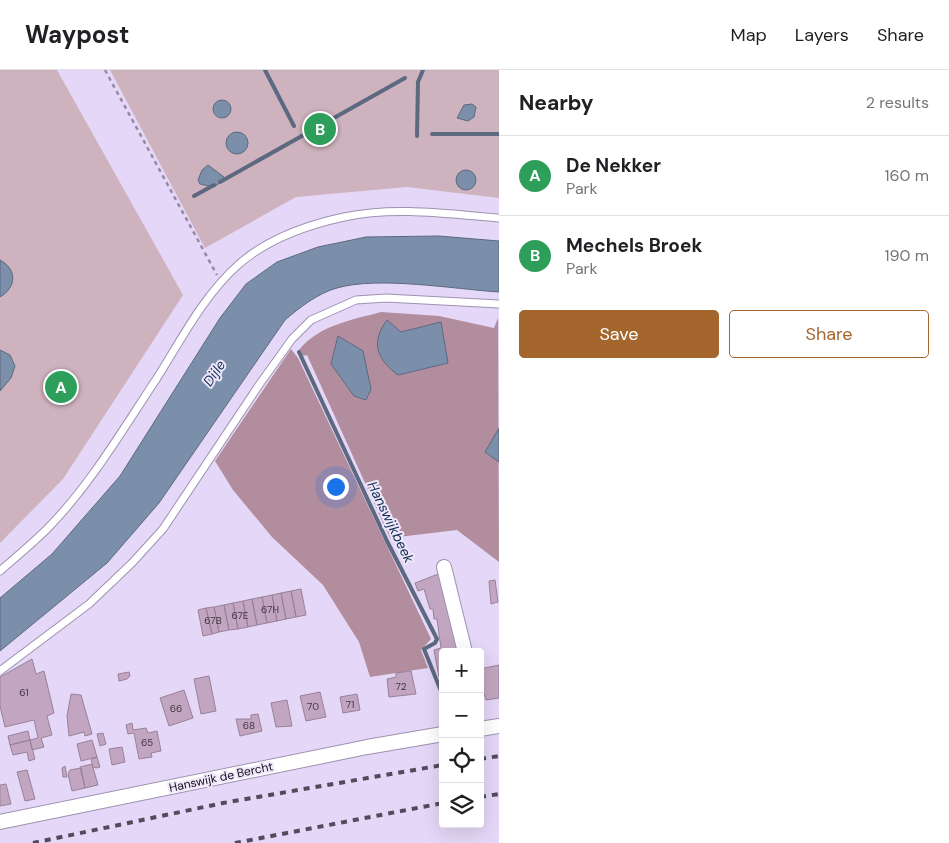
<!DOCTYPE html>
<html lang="en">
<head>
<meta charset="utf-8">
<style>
  body { margin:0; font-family:"DM Sans",sans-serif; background:#f2f2f2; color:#202124 }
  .controls { position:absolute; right:15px; bottom:15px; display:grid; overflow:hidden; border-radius:5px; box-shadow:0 5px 20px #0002 }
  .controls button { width:45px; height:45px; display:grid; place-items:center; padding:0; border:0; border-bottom:1px solid #e0e0e0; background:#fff; color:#202124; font:25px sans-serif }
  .you { position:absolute; left:335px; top:416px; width:18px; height:18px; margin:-12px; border:4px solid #fff; border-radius:50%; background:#1a73e8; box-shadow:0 0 0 8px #1a73e833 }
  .badge { display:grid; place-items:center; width:32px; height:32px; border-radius:50%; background:#a5662e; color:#fff; font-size:16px; font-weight:700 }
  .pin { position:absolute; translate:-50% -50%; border:2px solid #fff; box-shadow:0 1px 5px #0006 }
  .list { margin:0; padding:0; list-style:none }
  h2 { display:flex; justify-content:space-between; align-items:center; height:65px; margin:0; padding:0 20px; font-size:21px }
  h2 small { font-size:16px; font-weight:400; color:#757577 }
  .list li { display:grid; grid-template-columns:32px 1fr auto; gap:15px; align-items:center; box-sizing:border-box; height:80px; padding:0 20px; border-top:1px solid #e0e0e0 }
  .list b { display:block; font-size:19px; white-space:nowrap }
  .list p { margin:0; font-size:16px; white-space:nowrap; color:#757577 }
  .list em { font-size:16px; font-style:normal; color:#757577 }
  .actions { display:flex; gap:10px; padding:15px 20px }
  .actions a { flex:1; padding:11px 0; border:1px solid #a5662e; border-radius:5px; text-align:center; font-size:18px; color:#a5662e }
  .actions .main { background:#a5662e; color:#fff }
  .icon { flex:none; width:28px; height:28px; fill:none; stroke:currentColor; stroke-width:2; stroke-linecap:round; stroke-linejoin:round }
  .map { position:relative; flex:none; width:499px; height:773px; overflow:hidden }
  header { display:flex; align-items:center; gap:30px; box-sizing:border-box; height:70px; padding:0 25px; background:#fff; border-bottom:1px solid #e0e0e0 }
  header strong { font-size:24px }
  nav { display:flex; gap:28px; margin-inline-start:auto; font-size:18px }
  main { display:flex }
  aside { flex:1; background:#fff }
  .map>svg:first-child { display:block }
</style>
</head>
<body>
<header>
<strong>Waypost</strong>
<nav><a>Map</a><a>Layers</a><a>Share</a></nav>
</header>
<main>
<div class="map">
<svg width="499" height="773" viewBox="0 0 499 773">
  <rect width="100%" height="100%" fill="#e4d7f7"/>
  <path fill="#ceb2be" d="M0,0H57L183,225L63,409L0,473Z
    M110,0H499V128L407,117L296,127L205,178Z"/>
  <path fill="#b18d9d" d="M381,242L439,246L494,258L498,248L499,492L457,460L390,468L307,285L303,286L299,280C319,255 352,250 381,242Z
    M291,279L298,288L431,569L421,580L428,598L370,607L359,572L323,515L272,467L233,420L215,391Z"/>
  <path fill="#7b8fab" stroke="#5c6980" d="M213 39a9 9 0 1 1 18 0a9 9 0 1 1-18 0Z
    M472,34L476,37L474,47L468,51L457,48L464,35Z
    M226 73a11 11 0 1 1 22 0a11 11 0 1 1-22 0Z
    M208,95L224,107V110L214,117L200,114L198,110L202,100Z
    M456 110a10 10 0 1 1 20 0a10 10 0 1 1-20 0Z
    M439,166L499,171V222C454,219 378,206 337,218C318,223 299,238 285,250L159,433L107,493L0,581V528L52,484L120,406L220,248L246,214L277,192L318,177L366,167Z
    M0,190C17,199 17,217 0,227Z
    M387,250L401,262L441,252L448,293L398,305C377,289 370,273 387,250Z
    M338,266L363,281L371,319L366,330L354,326L331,294Z
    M0,280L10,285L15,296L11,308L0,321Z
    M499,358V392L485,382Z"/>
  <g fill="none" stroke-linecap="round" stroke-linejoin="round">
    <path stroke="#5c6980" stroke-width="4" d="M265,0L294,56
      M432,64H499
      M417,66L418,12L423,0
      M220,112L405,8
      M194,126L214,115
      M299,282L387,471L437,569L435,573L424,579L443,626"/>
  </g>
  <path fill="#c2a6c1" stroke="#998198" d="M441,503L462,582H443V607H439L434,580L441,578L437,549H434L433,539H430L424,519L418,521L415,513Z
    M495,510L498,532L491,534L489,511Z
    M301,519L306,545L296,547L291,521Z
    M291,521L296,547L286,549L281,523Z
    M281,523L286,549L277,551L272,525Z
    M272,525L277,551L267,553L262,527Z
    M262,527L267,553L257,555L252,529Z
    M252,529L257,555L248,557L243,531Z
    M243,531L248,557L238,559L233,533Z
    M233,533L238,559L229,560L224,535Z
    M224,535L229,560L219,562L214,537Z
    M214,537L219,562L212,564L206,538Z
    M206,538L212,564L203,566L198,540Z
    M32,589L36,604L44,601L54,643L47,646L52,665L41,668L44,677L32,680L30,670L10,675L8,666L28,661L30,670L38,668L34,650L5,657L0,636V607Z
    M499,595V628L486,630L481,615L480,599Z
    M411,601L416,624L389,627L387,609L396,607V603Z
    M129,602L130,606L127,609L119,611L118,604Z
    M209,606L216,641L201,644L194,609Z
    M184,620L193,648L169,656L160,628Z
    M320,622L326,647L306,651L300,626Z
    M71,624L81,625L92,664L85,666L84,662L69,666L67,646Z
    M357,624L360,640L343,643L340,627Z
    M287,630L292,656L276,657L271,633Z
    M258,644L262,661L240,666L236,649H251V645Z
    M132,653L133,660L146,658L148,663L157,661L161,681L151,683L152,687L139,689L134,663L128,664L126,655Z
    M103,663L106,674L100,676L97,664Z
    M30,670L35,689L29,691L27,682L13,685L10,675Z
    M92,670L97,687L81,691L77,674Z
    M122,677L125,692L112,695L109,679Z
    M97,687L100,697L96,698L93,697L91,689Z
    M92,694L98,715L85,718L80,697Z
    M65,696L67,707H63L62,698Z
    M81,698L85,718L72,721L68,704L70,700Z
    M27,700L35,729L25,731L17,702Z
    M6,714L11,734L0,736V715Z"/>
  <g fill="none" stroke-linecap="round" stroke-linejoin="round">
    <g stroke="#9e92b0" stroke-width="9">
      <path id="service" d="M0,501C16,487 33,473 48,458C91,414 123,359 157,308C181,270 204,225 238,195C267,169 307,155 344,147C394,136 449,144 499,148
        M0,601L89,534L132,493L163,459L259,315L292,269L311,250L356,230L386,228L499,234"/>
    </g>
    <g stroke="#9e92b0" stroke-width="16">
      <path id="minor" d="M444,497L465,582
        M480,659L499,656
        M0,752L367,677L443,664"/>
    </g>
    <path stroke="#948ba2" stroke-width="2.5" stroke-dasharray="4 4" stroke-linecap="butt" d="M105,0L217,205"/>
    <use href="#service" stroke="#fff" stroke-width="7"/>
    <use href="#minor" stroke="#fff" stroke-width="14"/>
    <path stroke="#514b5c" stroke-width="4" stroke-dasharray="6 6" stroke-linecap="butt" d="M480,689L499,686
      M480,727L499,724
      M33,773L223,733L443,695
      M235,773L443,733"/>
  </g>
  <g text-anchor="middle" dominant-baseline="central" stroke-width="4" stroke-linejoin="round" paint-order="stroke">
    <g font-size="10" fill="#403644">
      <text x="270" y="539">67H</text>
      <text x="240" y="545">67E</text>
      <text x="213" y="550">67B</text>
      <text x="401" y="616">72</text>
      <text x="24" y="622">61</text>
      <text x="350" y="634">71</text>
      <text x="313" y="636">70</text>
      <text x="176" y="638">66</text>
      <text x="249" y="655">68</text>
      <text x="147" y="672">65</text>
    </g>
    <g font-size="12" fill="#14101b" stroke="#efe7fa">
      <text transform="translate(221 707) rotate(-12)">Hanswijk de Bercht</text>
    </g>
    <g font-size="14" font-style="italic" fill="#132f56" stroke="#efe7fa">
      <text transform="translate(214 303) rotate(-56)">Dijle</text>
      <text transform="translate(391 452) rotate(64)">Hanswijkbeek</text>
    </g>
  </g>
</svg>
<div class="controls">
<button>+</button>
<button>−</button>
<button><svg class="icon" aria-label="locate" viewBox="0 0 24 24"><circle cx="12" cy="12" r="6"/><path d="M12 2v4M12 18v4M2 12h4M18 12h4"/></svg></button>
<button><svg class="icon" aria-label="layers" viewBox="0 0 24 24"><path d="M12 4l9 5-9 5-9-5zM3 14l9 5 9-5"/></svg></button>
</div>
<div class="you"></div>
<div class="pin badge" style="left:61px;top:317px;background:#2e9e5b">A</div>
<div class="pin badge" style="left:320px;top:59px;background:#2e9e5b">B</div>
</div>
<aside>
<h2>Nearby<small>2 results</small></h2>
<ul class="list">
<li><span class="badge" style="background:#2e9e5b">A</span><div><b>De Nekker</b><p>Park</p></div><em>160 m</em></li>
<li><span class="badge" style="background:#2e9e5b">B</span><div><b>Mechels Broek</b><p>Park</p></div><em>190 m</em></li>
</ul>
<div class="actions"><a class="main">Save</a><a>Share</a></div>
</aside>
</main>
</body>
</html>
